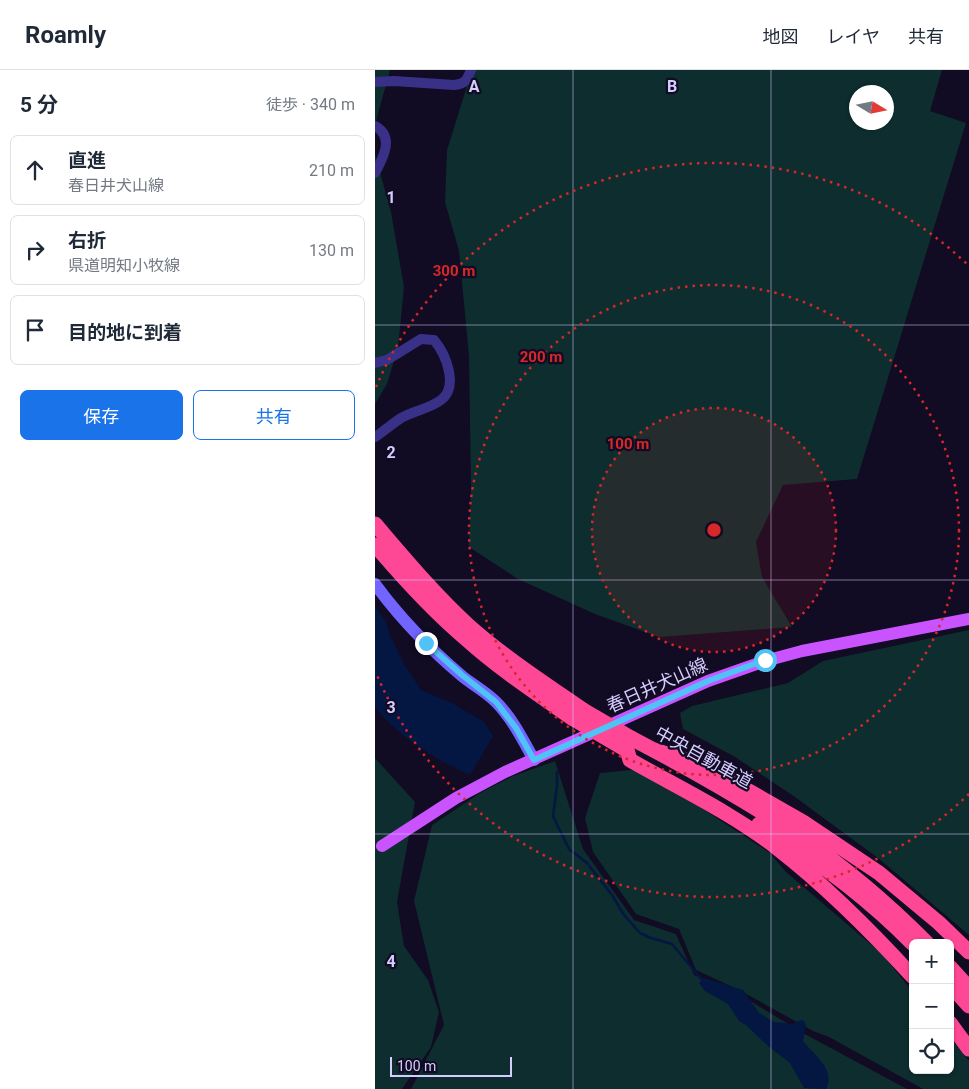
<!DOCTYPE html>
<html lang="ja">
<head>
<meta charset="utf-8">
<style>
  body { margin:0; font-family:Roboto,"Noto Sans JP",sans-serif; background:#f6f6f7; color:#1f2937 }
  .controls { position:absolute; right:15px; bottom:15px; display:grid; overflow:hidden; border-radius:8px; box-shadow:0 1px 4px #0004 }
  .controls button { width:45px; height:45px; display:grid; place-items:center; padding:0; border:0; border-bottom:1px solid #e0e1e3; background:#fff; color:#1f2937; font:25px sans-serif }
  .compass { position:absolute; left:474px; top:15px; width:45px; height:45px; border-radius:50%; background:#fff; box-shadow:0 1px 4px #0004; rotate:100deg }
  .scale { position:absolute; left:15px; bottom:12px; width:122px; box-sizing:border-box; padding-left:5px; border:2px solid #d6cdff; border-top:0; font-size:14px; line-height:18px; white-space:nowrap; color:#d6cdff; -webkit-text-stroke:4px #110b23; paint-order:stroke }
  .stop { position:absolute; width:15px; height:15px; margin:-11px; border:4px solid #4fc3f7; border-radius:50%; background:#fff }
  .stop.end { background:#4fc3f7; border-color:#fff; box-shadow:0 1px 5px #0008 }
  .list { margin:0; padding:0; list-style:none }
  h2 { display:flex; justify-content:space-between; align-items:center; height:65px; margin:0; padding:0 20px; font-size:21px }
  h2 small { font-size:16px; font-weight:400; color:#747a83 }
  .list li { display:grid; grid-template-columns:32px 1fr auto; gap:15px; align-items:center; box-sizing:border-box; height:70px; margin:0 10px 10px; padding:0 10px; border:1px solid #e0e1e3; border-radius:8px }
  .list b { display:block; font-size:19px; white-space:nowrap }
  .list p { margin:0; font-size:16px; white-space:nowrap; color:#747a83 }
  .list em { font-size:16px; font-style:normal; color:#747a83 }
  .actions { display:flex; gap:10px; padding:15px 20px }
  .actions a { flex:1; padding:11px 0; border:1px solid #1a73e8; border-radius:8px; text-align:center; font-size:18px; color:#1a73e8 }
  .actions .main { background:#1a73e8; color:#fff }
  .icon { flex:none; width:28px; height:28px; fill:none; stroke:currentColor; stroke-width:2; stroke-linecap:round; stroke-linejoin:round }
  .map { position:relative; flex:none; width:594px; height:1019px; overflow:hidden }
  header { display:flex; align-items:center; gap:30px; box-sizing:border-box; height:70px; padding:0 25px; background:#fff; border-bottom:1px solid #e0e1e3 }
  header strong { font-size:24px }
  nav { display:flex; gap:28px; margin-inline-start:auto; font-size:18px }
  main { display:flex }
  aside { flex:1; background:#fff }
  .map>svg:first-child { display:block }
</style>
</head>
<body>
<header>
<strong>Roamly</strong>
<nav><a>地図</a><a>レイヤ</a><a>共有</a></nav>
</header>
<main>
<aside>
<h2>5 分<small>徒歩 · 340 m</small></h2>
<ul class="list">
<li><svg class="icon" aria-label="ahead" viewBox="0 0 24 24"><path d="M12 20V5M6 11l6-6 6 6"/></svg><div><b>直進</b><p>春日井犬山線</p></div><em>210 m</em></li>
<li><svg class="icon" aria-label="right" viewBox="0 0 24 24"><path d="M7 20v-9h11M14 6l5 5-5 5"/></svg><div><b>右折</b><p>県道明知小牧線</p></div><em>130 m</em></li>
<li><svg class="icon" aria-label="arrive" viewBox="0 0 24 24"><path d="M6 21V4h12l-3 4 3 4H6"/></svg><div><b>目的地に到着</b></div></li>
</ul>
<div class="actions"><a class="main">保存</a><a>共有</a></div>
</aside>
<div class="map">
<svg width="594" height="1019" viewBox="0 0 594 1019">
  <rect width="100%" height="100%" fill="#110b23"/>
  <path fill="#0d2d2e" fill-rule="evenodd" d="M0,0H15L0,55Z
    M97,0H567L555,41L591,53L482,409L408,415L381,472L387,507L417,557L284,567L220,544L143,509L94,477L96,417L94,286L84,181L70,132L72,80ZM482,22H512V52H482Z
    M0,84L16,142L29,217L23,278L12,314L0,334Z
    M594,560V865L503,788L420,727L360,687L308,659L305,643L317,636L413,613L448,591Z
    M0,688L40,732L22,832L29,876L53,910L64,942L56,977L27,1019H0Z
    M180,691L208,779L259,850L301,864L319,905L364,924L428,963L532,1019H36L69,955L39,831L57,755L105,723L138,706Z
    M267,699L395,783L410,801L507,884L538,922V1000H575V967L594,991V1019H548L454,967L438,961L366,921L321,900L304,859L261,844L218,782L210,748L225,703Z"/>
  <path fill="#041743" d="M0,537L11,551L14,563L29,594L46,620L77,633L109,652L118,666L95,705C63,691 21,665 0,637Z
    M329,908L368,920L384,943L399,952L418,954L426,950L429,951L431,955L428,971C439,985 461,999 451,1019L429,1018L415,993L393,976L371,955L364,951L353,934L330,921L324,913Z"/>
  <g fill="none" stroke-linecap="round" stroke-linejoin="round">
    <path stroke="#041743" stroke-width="2.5" d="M182,702V716L178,746L194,779L212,793L237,825L249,845L265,863L276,868L297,874L327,910"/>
    <path stroke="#393187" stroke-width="10" d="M0,12L19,11L79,15C90,14 92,10 96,0
      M0,56C20,67 8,88 0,103
      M0,293L12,290L46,269L59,270C71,284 84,317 66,330C54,339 38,341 26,348C17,354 9,361 0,367"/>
    <path stroke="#7164ff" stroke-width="12" d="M0,514C25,548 55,579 87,606C98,615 111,622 121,632C137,648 148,670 159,690"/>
    <path stroke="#c954ff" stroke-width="12" d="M7,776L81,728L130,702L333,611L390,591L427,581L594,549"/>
    <path stroke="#ff4895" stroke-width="15" d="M0,454C30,489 60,525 94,556C129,587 169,613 208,640
      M0,475C28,508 57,540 90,568C123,598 161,623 197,648
      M256,668C313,698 370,730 424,766C470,797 513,834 552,873
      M252,680L255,690C304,718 357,743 402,778C451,816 496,861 538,907
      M279,680L330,696L428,752L504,803L564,853L594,882
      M384,754C439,788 493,828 538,874
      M575,897L594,918
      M575,915L594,936
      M575,953L594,979"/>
    <path stroke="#ff4895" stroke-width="15" d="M208,640L256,668
      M197,648L248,678"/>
  </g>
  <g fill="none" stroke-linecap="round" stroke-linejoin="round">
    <path stroke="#4fc3f7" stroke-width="6" d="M51,573L87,605L121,632L141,658L159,690L333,611L390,590"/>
  </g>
  <path fill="none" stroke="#d6cdff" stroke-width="1" stroke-opacity="0.55" d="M198,0V1019M396,0V1019M0,255H594M0,510H594M0,764H594"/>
  <circle cx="339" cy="460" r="122" fill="#d62828" fill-opacity=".12"/>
  <g fill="none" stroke="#d62828" stroke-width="2.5" stroke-dasharray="2.5 5">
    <circle cx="339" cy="460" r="122"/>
    <circle cx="339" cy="460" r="245"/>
    <path d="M594 724A367 367 0 0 1 1 603M1 317A367 367 0 0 1 594 196"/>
  </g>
  <g text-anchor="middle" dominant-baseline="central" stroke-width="4.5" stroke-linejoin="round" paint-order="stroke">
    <g font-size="18" fill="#d6cdff" stroke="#110b23">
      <text transform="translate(282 615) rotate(-24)">春日井犬山線</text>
      <text transform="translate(329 687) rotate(29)">中央自動車道</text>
    </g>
  </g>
  <g font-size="16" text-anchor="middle" font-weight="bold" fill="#d6cdff" stroke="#110b23" stroke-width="4.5" stroke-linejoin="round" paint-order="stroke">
    <text x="99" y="22">A</text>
    <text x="297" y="22">B</text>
    <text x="16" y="133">1</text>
    <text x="16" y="388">2</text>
    <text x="16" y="643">3</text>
    <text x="16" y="897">4</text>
  </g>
  <circle cx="339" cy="460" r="8" fill="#d62828" stroke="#110b23" stroke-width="2.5"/>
  <g font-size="15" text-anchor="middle" font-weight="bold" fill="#d62828" stroke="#110b23" stroke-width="4.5" stroke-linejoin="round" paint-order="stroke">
    <text x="79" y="206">300 m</text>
    <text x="166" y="292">200 m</text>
    <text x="253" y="379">100 m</text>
  </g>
</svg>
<div class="controls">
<button>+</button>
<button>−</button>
<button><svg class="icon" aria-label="locate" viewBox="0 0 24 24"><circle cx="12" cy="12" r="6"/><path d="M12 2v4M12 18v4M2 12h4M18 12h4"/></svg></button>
</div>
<svg class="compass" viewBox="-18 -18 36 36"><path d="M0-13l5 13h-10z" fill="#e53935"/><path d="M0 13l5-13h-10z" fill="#747a83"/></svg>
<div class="scale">100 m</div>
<div class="stop" style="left:390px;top:590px"></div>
<div class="stop end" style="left:51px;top:573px"></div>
</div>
</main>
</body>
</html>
